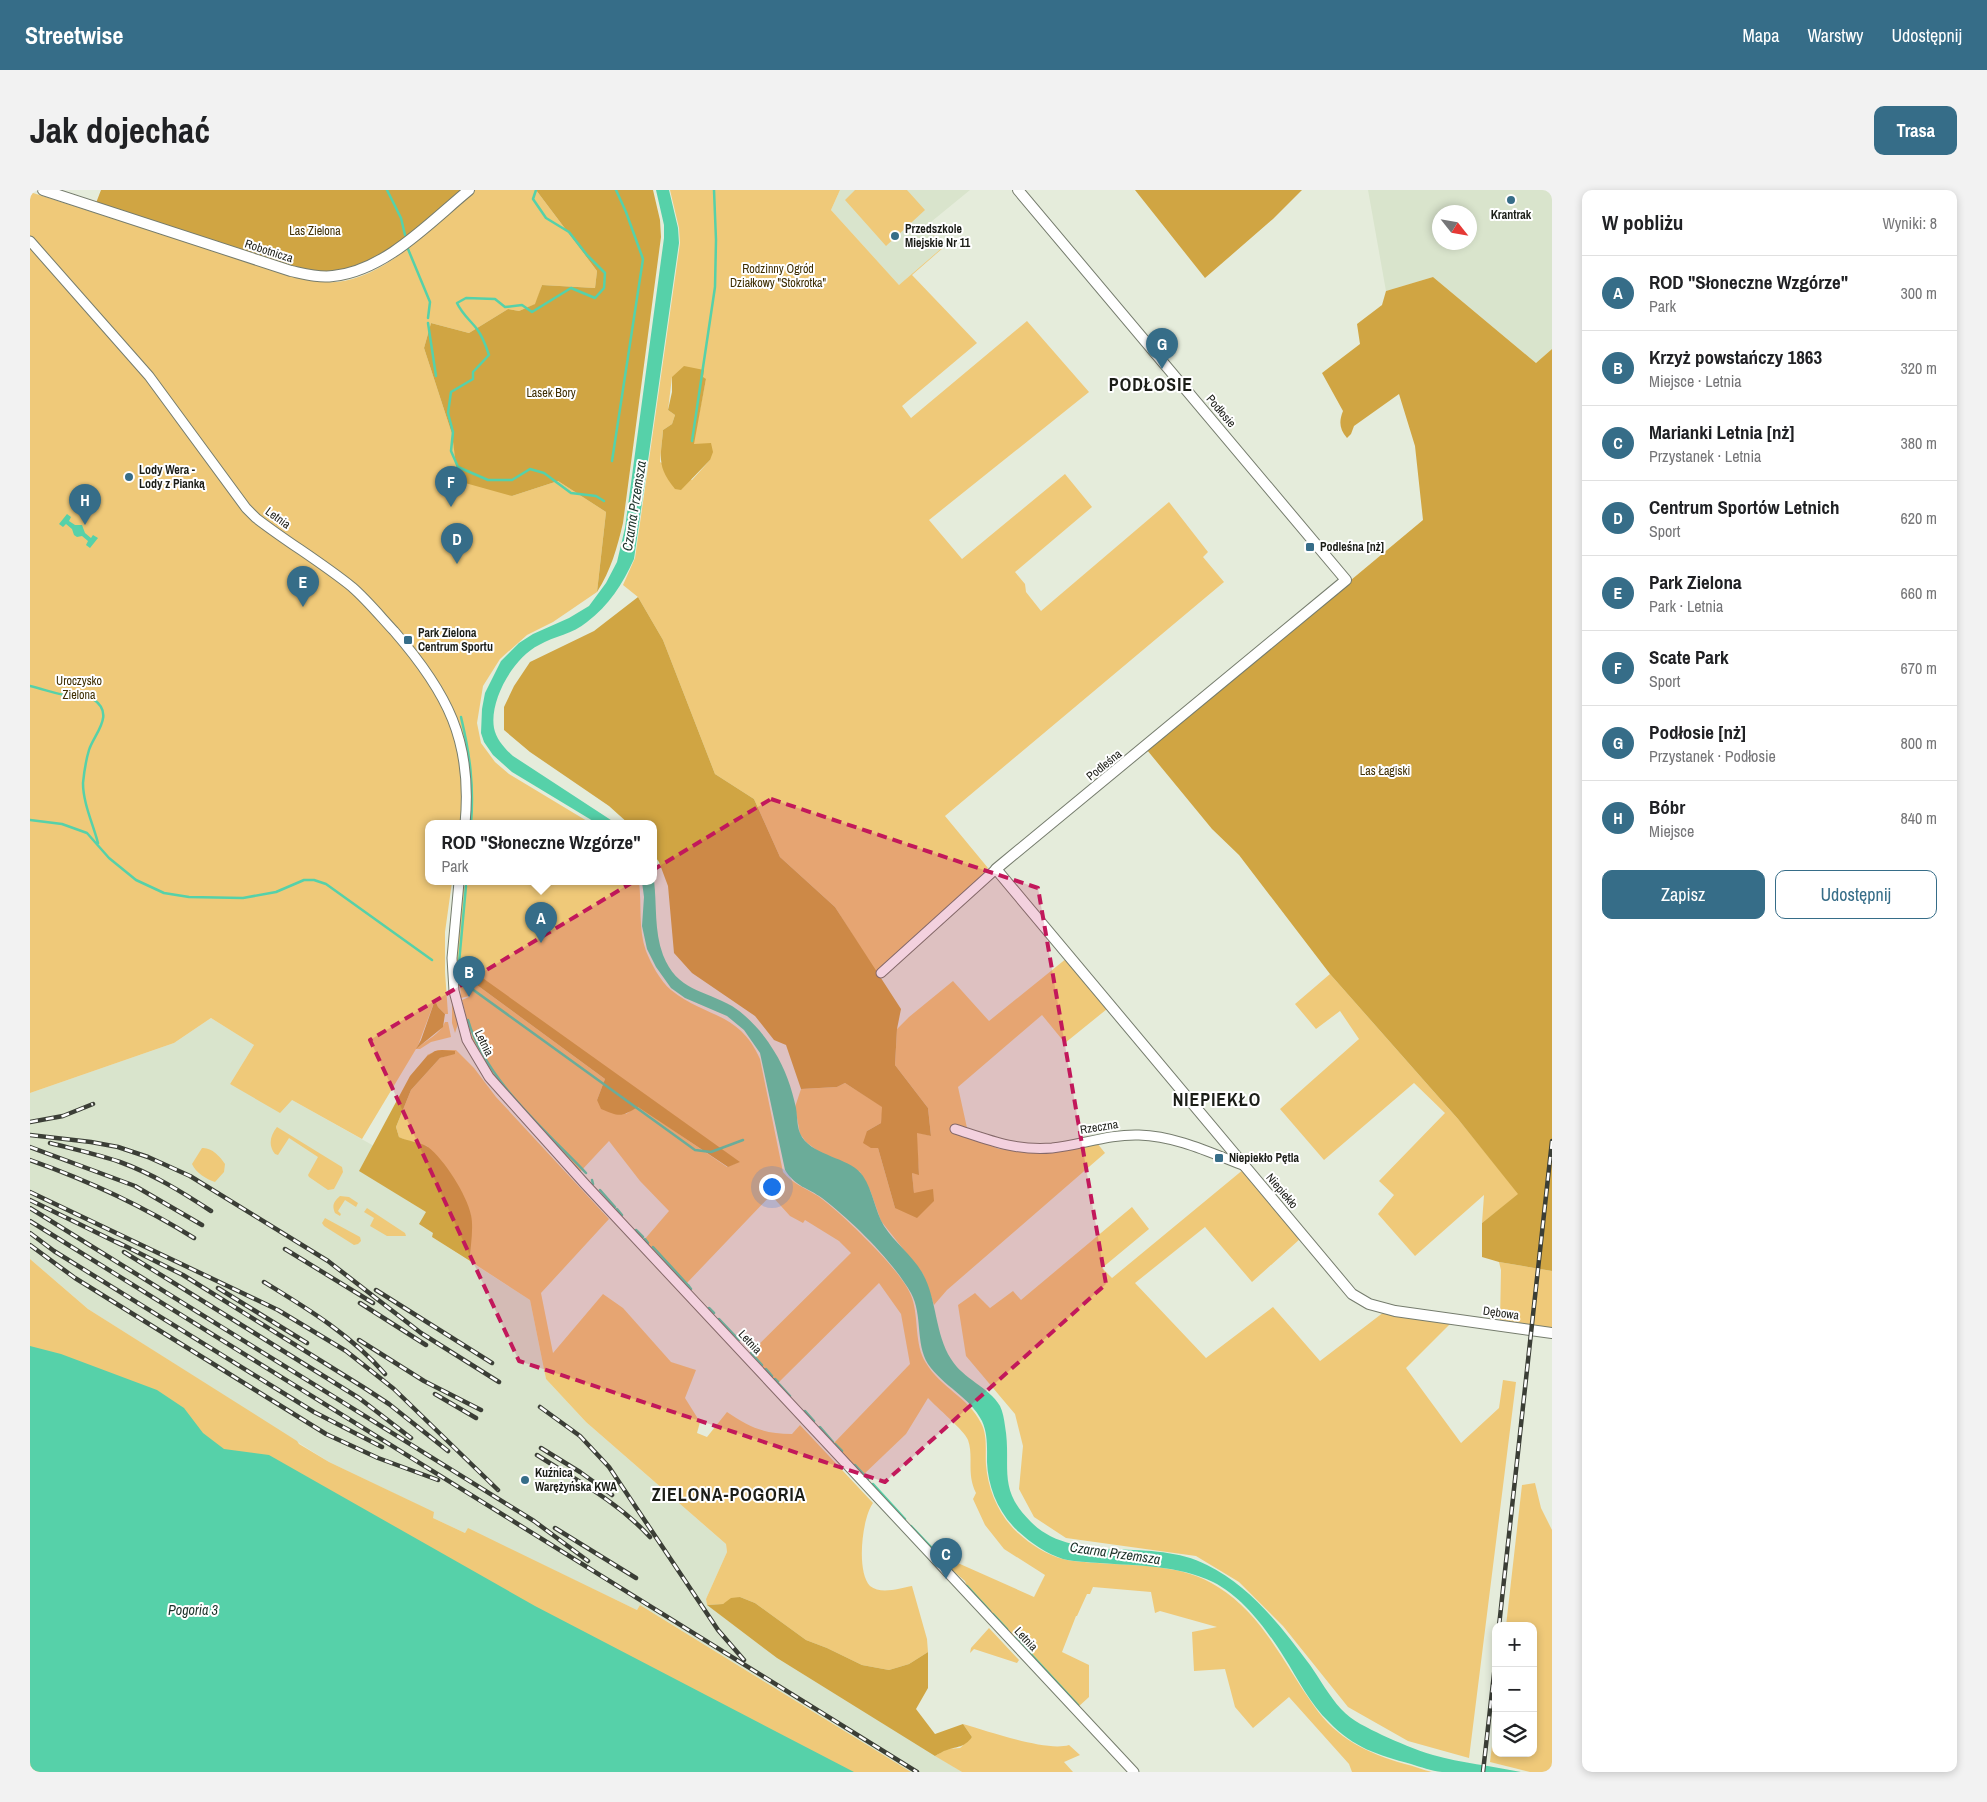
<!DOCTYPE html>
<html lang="pl">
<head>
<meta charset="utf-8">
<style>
  body { margin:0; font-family:"Archivo Narrow",sans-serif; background:#f2f2f2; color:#202124 }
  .controls { position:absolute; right:15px; bottom:15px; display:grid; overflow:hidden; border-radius:10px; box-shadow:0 2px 8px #0003 }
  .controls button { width:45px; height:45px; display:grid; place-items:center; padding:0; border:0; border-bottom:1px solid #e0e0e0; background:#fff; color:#202124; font:25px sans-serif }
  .compass { position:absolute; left:1402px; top:15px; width:45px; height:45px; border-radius:50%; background:#fff; box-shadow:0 2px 8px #0003; rotate:121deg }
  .you { position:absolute; left:741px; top:996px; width:18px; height:18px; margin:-12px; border:4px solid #fff; border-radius:50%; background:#1a73e8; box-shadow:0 0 0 8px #1a73e833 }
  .badge { display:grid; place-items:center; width:32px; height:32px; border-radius:50%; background:#366d88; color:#fff; font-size:16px; font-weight:700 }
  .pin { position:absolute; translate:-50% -41px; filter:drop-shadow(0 1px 2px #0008) }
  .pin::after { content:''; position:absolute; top:26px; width:18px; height:15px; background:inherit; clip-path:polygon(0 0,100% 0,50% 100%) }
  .popup { position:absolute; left:395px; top:630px; width:232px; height:65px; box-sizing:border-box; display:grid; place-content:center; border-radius:10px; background:#fff; filter:drop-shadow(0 1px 4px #0005); font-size:16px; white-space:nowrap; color:#757577 }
  .popup b { font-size:19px; color:#202124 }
  .popup::after { content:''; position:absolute; left:50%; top:100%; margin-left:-10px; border:10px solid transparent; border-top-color:#fff }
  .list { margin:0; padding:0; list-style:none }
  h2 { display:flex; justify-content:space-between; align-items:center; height:65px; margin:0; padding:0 20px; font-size:21px }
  h2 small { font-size:16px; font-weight:400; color:#757577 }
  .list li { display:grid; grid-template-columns:32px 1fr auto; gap:15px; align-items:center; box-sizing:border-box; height:75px; padding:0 20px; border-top:1px solid #e0e0e0 }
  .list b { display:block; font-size:19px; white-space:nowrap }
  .list p { margin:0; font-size:16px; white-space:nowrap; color:#757577 }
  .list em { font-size:16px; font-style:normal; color:#757577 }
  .actions { display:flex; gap:10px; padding:15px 20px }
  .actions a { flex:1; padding:11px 0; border:1px solid #366d88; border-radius:10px; text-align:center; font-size:18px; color:#366d88 }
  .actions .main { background:#366d88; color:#fff }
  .icon { flex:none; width:28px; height:28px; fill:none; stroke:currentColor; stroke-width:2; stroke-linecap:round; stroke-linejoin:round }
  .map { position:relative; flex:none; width:1522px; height:1582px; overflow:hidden; border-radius:10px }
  header { display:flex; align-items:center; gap:30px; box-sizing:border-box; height:70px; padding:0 25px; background:#366d88; color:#fff }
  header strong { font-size:24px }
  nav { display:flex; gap:28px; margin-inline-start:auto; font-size:18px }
  .intro { display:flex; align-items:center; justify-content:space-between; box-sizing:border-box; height:120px; padding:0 30px }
  h1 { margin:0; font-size:35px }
  .button { padding:12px 22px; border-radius:10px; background:#366d88; color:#fff; font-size:18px; font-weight:700 }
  main { display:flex; gap:30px; padding:0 30px }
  aside { flex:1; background:#fff; border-radius:10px; box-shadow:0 2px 8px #0003 }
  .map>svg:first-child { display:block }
</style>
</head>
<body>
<header>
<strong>Streetwise</strong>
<nav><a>Mapa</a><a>Warstwy</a><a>Udostępnij</a></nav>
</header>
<div class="intro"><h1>Jak dojechać</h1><a class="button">Trasa</a></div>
<main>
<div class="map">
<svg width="1522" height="1582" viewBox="0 0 1522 1582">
  <rect width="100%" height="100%" fill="#e5ecdb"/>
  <path fill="#d9e4cc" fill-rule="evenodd" d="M810,0H940L896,36L913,57L869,95L801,20Z
    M1338,0H1522V159L1506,173L1403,87L1356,101ZM1410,22H1440V52H1410Z
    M181,828L224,855L200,894L262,910L344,956L330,981L396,1022L404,1043L402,1047L500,1110L516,1189L556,1232L696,1354L697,1362L676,1409L677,1415L747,1468L932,1582H881L610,1415L607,1420L438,1339L435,1343L403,1328V1322L299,1272L58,1119L0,1069V903L144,853Z"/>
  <path fill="#efc979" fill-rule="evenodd" d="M445,0H506L567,81L565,98L512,95L506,114L489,121L478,119L439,143L401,133L394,158L422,244L426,271L482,306L528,291L576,322L567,402L523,432L497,445L470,469L453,496L447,533L451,553L465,572L479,584L562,634H398V692H422L415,742V782L418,824H415L408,817L405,810L387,858C396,851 411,843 415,832H418L421,847L401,852L390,859H386L332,949L262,910L250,923L200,894L224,855L181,828L144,853L0,903V2L265,87C278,89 293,93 307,92C358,87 408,32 445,0Z
    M640,0H810L801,20L869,95L913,57L896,36L914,57L882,85L947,153L872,216L881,228L997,131L1059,202L899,330L932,369L1035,284L1062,317L985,382L995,394L996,402L1011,421L1139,312L1178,362L1173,367L1194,392L915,626L958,678L946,694L846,782L805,717L750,667L724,609L685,584L633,450L608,407L593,395L605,368L650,53L649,38ZM642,187L676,189L663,255L680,270L662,290L630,272L633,240L642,234L645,225L638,220Z
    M825,0H877L895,20L856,56L815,10Z
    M439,692H609C612,715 608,738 616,761C621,773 630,791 641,800C675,828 709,821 730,869L753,982C763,994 775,998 788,1006C803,1017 818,1031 831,1044C846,1059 876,1089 882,1108C889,1128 884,1154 896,1173C910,1197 939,1208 951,1233C958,1246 955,1261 956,1275C958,1300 969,1326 988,1343C1000,1354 1017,1365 1033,1369C1044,1372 1056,1372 1067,1373C1106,1376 1154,1374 1188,1397C1233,1425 1254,1474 1284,1516C1307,1549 1337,1563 1375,1574C1384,1576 1393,1580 1402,1582H1322L1319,1574L1259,1507L1223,1538L1205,1517L1195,1479L1164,1481L1162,1442L1187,1437L1130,1421L1125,1423L1121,1402L1063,1397L1060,1404H1057L1047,1426H1046L1032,1462L1059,1475V1507L1047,1518L935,1396L936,1394L935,1391L909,1369L912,1366L1004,1407L1015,1385L974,1359L955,1335L943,1309L946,1303C936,1283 944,1267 938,1250C935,1241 906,1217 898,1208L876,1244L832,1286L803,1254L880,1174L871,1124L849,1093L747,1194L719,1164L821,1063L809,1051L775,1030L773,1033L760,1026L741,1005L655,1095L614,1050L639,1021L610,991L579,951L550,982L460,883L446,859L435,830H437L432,810L439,807V806L431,808L430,796H427L426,781L428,780L432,781V784L575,889L567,910L596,924L608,916L697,977L709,972L433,775L432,777L426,773L433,696L439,695Z
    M1037,768L1077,819L1035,853L1012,825L928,897L939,947L969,959L1004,961L1067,953L1075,963L917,1100L904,1115L893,1084L851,1031L840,1000L830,982L789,962L776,952L770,944L765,917L771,899L807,897L815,893L853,917L851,933L837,941L848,958L865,1018L884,1004L882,983L889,984L886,942L901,946L898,918L865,875L867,839L879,827L923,791L959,831Z
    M1300,784L1428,929L1489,1004L1452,1033L1454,1005L1385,1066L1348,1024L1364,1005L1349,991L1415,923L1384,893L1294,970L1250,919L1329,849L1310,821L1286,839L1265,814Z
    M422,813L428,834L425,843L422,833Z
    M408,860H426L444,878L466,907L579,1029L511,1103L523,1163L573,1104L593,1118L641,1172L666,1180L655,1208L670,1232L667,1243L677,1247L697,1222C719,1237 734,1244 762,1244L770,1235L843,1313C832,1328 826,1382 840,1396C851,1405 870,1398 882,1396L897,1449L898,1462L879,1474L859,1480L832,1475L797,1458L776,1450L725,1413L710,1407L693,1414L677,1415L676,1409L697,1362L696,1354L556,1232L516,1189L500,1110L440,1071L441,1025L397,956L379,952L369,947L366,937L381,900L410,868L425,863L405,861L397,866V865Z
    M247,937L312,977L313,982L304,999L298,1000L279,987L278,985L288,967L259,948L248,965L245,964C238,955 240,946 247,937Z
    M172,958C181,957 190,966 195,974L194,982L185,992C176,989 166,983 162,974Z
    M1214,979L1270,1049L1222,1092L1175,1037L1105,1093L1176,1168L1243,1117L1290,1171L1354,1122L1421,1133L1376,1178L1431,1253L1469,1218L1473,1190L1486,1192L1439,1568L1378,1551L1318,1517L1253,1436L1209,1392L1166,1366L1036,1348L1004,1327L989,1299L993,1256L985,1224L936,1166L928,1115L945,1103L960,1118L983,1101L991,1110L1102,1017L1119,1039L1072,1078L1082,1088Z
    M310,1006L319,1007L328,1013L326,1017L315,1010L308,1021L311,1024L310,1026L305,1023C302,1016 303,1012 310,1006Z
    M337,1018L375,1043L376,1046H357L340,1036L344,1028L334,1022Z
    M295,1028L330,1047L331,1051L328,1054L324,1055L294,1036L292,1033Z
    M0,1069L58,1119L267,1251L269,1254L299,1272L404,1322L403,1328L435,1343L438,1338L607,1420L610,1415L881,1582H0Z
    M1469,1072L1522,1081V1139L1470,1132L1471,1080Z
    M1505,1293L1511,1318L1522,1340V1582H1500L1460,1572L1466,1523V1563H1503V1436H1476L1492,1295Z
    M959,1438L989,1470L987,1473L944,1459L940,1463L941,1458Z
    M933,1534C958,1541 1016,1562 1039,1555L1050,1565L1034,1572L1043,1582H932L905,1566L917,1559L930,1558L942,1547Z"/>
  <path fill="#d0a543" d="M71,0H431C402,25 356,73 318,80C300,83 284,82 267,80L66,13Z
    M506,0H623L630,30L631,47L593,333C587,358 581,380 567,402L576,322L528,291L482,306L428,291L422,244L394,158L401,133L439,143L478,119L489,121L505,114L512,95L565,98L567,81Z
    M1105,0H1272L1243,29L1175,88Z
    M1403,87L1506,173L1522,159V1081L1469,1072L1452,1067V1033L1488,1004L1428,929L1300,784L1209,665L1182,639L1117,560L1393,330L1385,256L1369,204L1324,236L1321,244L1317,248C1309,239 1309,231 1313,221L1292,183L1330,154L1327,134L1352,115L1356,101Z
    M654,176L674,180L673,187L676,189L664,254L681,253L683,262L680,270L651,300L645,299C626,276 631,267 633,240L642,234L645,225L638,220L642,202V187Z
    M608,407L633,450L685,584L724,609L750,667L805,717L871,819L867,839L865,875L898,918L901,946L887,943L889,985L882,983L884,1003L903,999L904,1011L887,1028L865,1018L848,958H841L833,953L837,941L851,933L852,917L815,893L807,897L771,899L756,855L744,850L725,826L662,783L644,763L638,696L629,672L624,665V634H599L579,616L500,562L474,540V517L484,496L500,472L564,441Z
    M433,774L710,972L698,977L608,917C591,927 590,927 571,919L567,910L575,889L432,784Z
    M405,810L408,817L415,824L413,837L386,859L391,850Z
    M412,860L425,861V864L410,868L381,900L366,937L369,947C377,951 392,953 398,957C414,969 437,1005 441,1025C444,1039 440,1057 440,1071L402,1047L403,1043L389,1034L396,1022L329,981L380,886L397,866L405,861Z
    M710,1407L725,1413L776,1450L797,1458L832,1475L859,1480L879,1474L898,1462V1498L886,1519L905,1544L933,1534L942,1547C934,1558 928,1556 917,1560C913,1561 909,1564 905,1566L747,1468L677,1415L693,1414L701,1408Z"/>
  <path fill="#56d1a9" d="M626,0H639L648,38L649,53L604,369C592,395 579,415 557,432C543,444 524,446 509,455C484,467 459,510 464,538C466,549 475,559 483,566L587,634H568L482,582L463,565L454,552L451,543L452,519L455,503L471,471L489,453L503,444L539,428L559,416L576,393L587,372L595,338L634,48V35Z
    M37,324L41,327L39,331L45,335H52L55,343L61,348L63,345L68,348L60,358L56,355L58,351L52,346L47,347L44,345L42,339L36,334L33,337L29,334Z
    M624,690C627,716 624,740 633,765C647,801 674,800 702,816C719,827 734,844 744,861C755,878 762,899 766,918C768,930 766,941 775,951C790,967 822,969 833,986C843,1001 845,1021 854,1036C865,1053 883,1066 893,1084C907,1110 905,1144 921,1169C933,1189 959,1197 970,1216C973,1222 974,1229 975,1236C982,1276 966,1298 1001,1332C1045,1376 1122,1346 1177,1375C1221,1397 1251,1436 1280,1475C1290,1489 1299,1506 1311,1519C1322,1531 1338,1538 1352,1545C1368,1552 1385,1560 1403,1565C1431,1573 1462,1576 1491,1582C1464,1582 1438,1582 1412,1582C1401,1581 1391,1577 1381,1574C1348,1565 1324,1558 1299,1532C1280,1514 1268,1489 1254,1467C1237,1440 1213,1407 1183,1392C1148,1375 1108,1376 1070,1373C1058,1372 1045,1372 1033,1369C1017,1364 1001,1353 989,1342C969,1324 958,1298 957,1272C957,1258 958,1244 952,1231C940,1207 913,1196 898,1174C885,1153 893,1125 881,1103C862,1070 822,1031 792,1008C777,997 767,998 755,980L730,863L714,840L697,826L655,808L641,798L626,777L617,759L612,736L614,707L612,692H624Z
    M0,1156L31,1164L127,1200L154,1218L173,1243L194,1259L239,1265L505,1416L824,1582H0Z"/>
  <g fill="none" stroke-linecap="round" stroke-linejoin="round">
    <path stroke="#56d1a9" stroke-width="2.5" d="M357,0L371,28L375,45
      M506,0L503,9L516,28L539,42L557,65L575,83L574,98L565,108L541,98L502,122L492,115L475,117L465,109L436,108L427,113C432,124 440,130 447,139C453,147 456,156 459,165L443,182V189L421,202L418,223L423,242L421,261L428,277L458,290H482L500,279L514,283L541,303L566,306L574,311
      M378,59L400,112L398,128
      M398,133L406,186
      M662,251L685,97L686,50L684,0
      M582,271L613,69L596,22L586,0
      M0,496C17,500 31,506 48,507C53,507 59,507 63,509C86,524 64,544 59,560C56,570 54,583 53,593C53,613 63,634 68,653
      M431,527C440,565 444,595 441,634
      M0,630L32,634L57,643L79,668L106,690L134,703L159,707L213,708L246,702L274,690H284L296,694L402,770
      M429,773L436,696
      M429,782L431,791L665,960L681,962L713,950
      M438,830C455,889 514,939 556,983
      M562,990L563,994
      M570,1000L585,1017
      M587,1019L592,1025
      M606,1040L613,1047
      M615,1049L618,1053
      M623,1057L657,1094
      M658,1095L661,1099
      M679,1118L684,1123
      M689,1129L709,1150
      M721,1163L732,1175
      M736,1179L742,1186
      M745,1189L748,1192
      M749,1194L760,1206
      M775,1221L784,1231
      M790,1237L803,1252
      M805,1254L812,1261
      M825,1275L838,1289
      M843,1294L875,1329
      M881,1336L920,1377
      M937,1396L960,1421
      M963,1424L977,1439
      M985,1447L1048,1515"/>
    <g stroke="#757c6d" stroke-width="11">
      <path id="minor" d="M0,51L119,186L216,318L226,328C257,352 291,372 322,397C337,410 350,426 364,441C417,502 443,551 435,634
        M429,692L422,768L424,801L437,850L459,887L555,994L1104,1582
        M851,783L966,679
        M925,939C959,950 985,961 1022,958C1051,955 1079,944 1109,945C1146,946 1181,963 1215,976"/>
    </g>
    <g stroke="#757c6d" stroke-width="12">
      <path id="tertiary" d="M13,0L261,81C275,84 289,88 303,86C355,81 400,32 439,0
        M988,0L1316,390L966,679L1322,1104L1339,1114L1365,1121L1522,1143"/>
    </g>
    <use href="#minor" stroke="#fff" stroke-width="9"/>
    <use href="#tertiary" stroke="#fff" stroke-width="10"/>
    <g stroke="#3b3e36" stroke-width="4.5">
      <path id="rail" d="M0,932L33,926L63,914
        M0,945L61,952L88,957L118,967L160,986L298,1071L391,1143L469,1192
        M20,953C43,959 67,964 90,972C123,984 152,1002 181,1021
        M0,957L105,996L172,1035
        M0,970C57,990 113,1016 164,1048
        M0,1002L248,1120L316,1161L364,1199L468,1300
        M0,1010L45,1032
        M0,1018L504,1331L558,1371
        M41,1030L92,1055
        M0,1031L887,1582
        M0,1043L24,1061L284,1222L352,1257
        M87,1052L153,1085L333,1197L359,1214L418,1261
        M0,1055L45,1088L296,1244L348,1268L408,1290
        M255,1059L343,1113
        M94,1062L329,1208L381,1248
        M234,1092C278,1119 321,1145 355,1184
        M188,1098L277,1153
        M346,1100L462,1173
        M330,1113L396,1155
        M329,1150L394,1191L451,1220
        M405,1204L446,1228
        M510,1217L550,1246L579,1277L688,1440L714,1470
        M511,1258L550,1282L582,1305
        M507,1265C546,1290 588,1312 620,1347
        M525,1338L606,1388
        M1469,1436L1522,951
        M1453,1582L1466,1466"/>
    </g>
    <use href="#rail" stroke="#fff" stroke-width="2.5" stroke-dasharray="8" stroke-linecap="butt"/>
  </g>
  <path fill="#c2185b" fill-opacity="0.2" stroke="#c2185b" stroke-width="4" stroke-dasharray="10 6" stroke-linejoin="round" d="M741,609L1008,698L1076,1094L855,1292L489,1171L340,850Z"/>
  <g fill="#366d88" stroke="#fff" stroke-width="2">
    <circle cx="1481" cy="10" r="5"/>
    <circle cx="865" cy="46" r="5"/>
    <circle cx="99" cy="287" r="5"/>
    <rect x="1275" y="352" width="10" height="10" rx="2.5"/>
    <rect x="373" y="445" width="10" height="10" rx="2.5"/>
    <rect x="1184" y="963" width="10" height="10" rx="2.5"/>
    <circle cx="495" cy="1290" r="5"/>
  </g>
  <g text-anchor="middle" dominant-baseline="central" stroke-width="4" stroke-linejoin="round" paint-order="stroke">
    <g font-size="12" font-weight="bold" fill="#1b1d17" stroke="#fff" text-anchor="start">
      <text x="1481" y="25" text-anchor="middle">Krantrak</text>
      <text x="875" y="39">Przedszkole<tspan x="875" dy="14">Miejskie Nr 11</tspan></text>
      <text x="109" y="280">Lody Wera -<tspan x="109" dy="14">Lody z Pianką</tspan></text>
      <text x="1290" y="357">Podleśna [nż]</text>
      <text x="388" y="443">Park Zielona<tspan x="388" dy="14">Centrum Sportu</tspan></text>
      <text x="1199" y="968">Niepiekło Pętla</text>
      <text x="505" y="1283">Kuźnica<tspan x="505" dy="14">Warężyńska KWA</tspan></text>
    </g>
    <g font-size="12" fill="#3e2d01" stroke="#fff">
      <text x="285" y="41">Las Zielona</text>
      <text x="748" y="79">Rodzinny Ogród<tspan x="748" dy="14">Działkowy "Stokrotka"</tspan></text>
      <text x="521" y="203">Lasek Bory</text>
      <text x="49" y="491">Uroczysko<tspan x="49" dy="14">Zielona</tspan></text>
      <text x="1355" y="581">Las Łagiski</text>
    </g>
    <g font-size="12" fill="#1b1d17" stroke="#fff">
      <text transform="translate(239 61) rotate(18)">Robotnicza</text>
      <text transform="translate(1191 221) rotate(50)">Podłosie</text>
      <text transform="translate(248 328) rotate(36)">Letnia</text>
      <text transform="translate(1074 575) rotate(-39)">Podleśna</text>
      <text transform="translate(454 853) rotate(64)">Letnia</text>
      <text transform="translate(1069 937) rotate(-9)">Rzeczna</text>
      <text transform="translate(1252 1001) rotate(50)">Niepiekło</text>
      <text transform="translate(1471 1123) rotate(8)">Dębowa</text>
      <text transform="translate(720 1152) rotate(47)">Letnia</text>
      <text transform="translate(996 1449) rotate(47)">Letnia</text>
    </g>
    <g font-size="14" font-style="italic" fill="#1c3129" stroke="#fff">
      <text transform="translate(604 316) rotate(-81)">Czarna Przemsza</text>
      <text transform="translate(1085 1363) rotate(8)">Czarna Przemsza</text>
      <text x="163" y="1420">Pogoria 3</text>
    </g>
    <g font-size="18" font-weight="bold" letter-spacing="1" fill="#1b1d17" stroke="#fff">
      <text x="1121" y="194">PODŁOSIE</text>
      <text x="1187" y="909">NIEPIEKŁO</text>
      <text x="699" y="1304">ZIELONA-POGORIA</text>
    </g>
  </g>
</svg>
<div class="controls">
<button>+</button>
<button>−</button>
<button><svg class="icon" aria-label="layers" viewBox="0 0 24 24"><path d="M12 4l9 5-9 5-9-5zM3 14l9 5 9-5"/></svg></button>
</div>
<svg class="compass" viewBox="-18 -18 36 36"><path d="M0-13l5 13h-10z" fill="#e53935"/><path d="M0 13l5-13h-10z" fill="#757577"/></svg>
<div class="you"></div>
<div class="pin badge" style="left:511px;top:753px">A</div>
<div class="popup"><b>ROD &quot;Słoneczne Wzgórze&quot;</b>Park</div>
<div class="pin badge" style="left:439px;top:807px">B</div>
<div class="pin badge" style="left:916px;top:1389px">C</div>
<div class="pin badge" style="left:427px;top:374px">D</div>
<div class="pin badge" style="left:273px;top:417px">E</div>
<div class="pin badge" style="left:421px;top:317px">F</div>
<div class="pin badge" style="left:1132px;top:179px">G</div>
<div class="pin badge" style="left:55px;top:335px">H</div>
</div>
<aside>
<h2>W pobliżu<small>Wyniki: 8</small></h2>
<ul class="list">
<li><span class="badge">A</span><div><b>ROD &quot;Słoneczne Wzgórze&quot;</b><p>Park</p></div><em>300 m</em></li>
<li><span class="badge">B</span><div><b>Krzyż powstańczy 1863</b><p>Miejsce · Letnia</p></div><em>320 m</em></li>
<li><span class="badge">C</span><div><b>Marianki Letnia [nż]</b><p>Przystanek · Letnia</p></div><em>380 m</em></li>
<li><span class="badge">D</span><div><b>Centrum Sportów Letnich</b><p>Sport</p></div><em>620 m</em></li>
<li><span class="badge">E</span><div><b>Park Zielona</b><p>Park · Letnia</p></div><em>660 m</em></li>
<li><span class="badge">F</span><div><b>Scate Park</b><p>Sport</p></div><em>670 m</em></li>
<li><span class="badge">G</span><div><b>Podłosie [nż]</b><p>Przystanek · Podłosie</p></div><em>800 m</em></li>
<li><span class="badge">H</span><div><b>Bóbr</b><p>Miejsce</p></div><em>840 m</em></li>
</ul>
<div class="actions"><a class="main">Zapisz</a><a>Udostępnij</a></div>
</aside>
</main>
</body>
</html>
